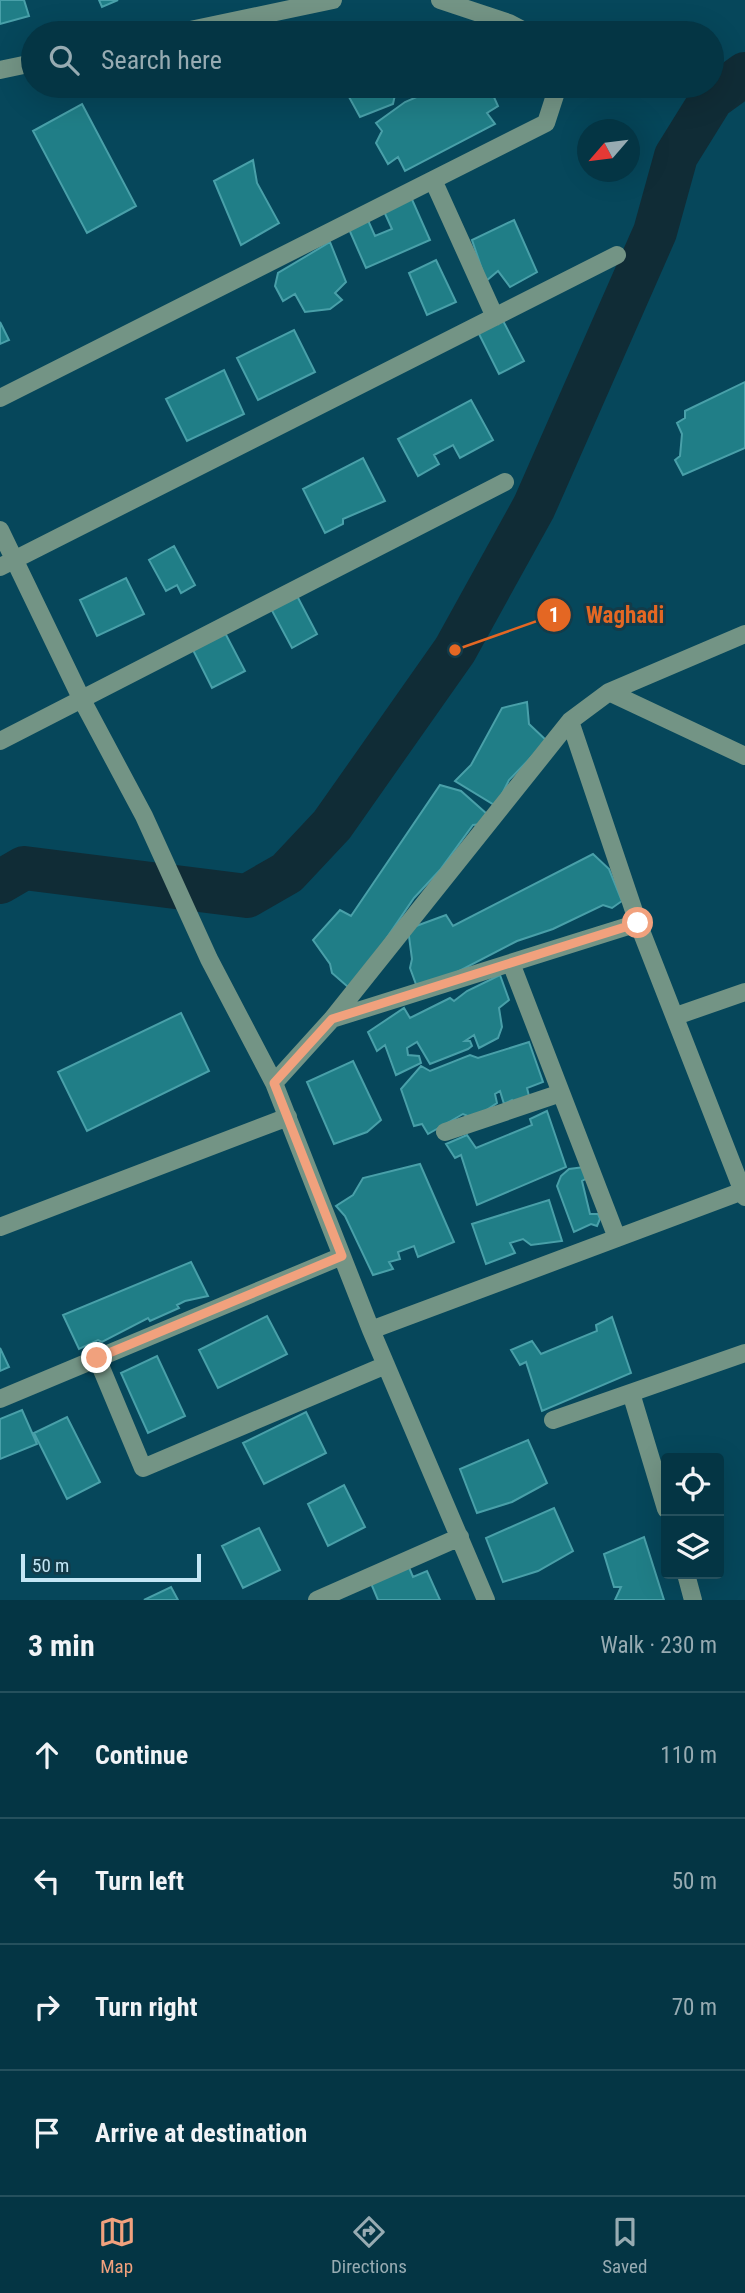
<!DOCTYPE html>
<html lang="en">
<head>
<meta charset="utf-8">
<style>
  body { margin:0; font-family:"Roboto Condensed",sans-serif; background:#12404f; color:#f1f3f6 }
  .controls { position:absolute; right:21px; bottom:21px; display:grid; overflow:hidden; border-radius:7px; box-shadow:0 7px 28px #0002 }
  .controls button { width:63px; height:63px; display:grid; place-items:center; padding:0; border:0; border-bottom:2px solid #25505d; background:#043544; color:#f1f3f6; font:35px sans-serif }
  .compass { position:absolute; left:577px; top:119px; width:63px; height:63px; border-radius:50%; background:#043544; box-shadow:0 7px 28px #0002; rotate:242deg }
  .scale { position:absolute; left:21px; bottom:18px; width:180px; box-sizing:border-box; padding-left:7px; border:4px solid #c3e6f5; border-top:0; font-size:19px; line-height:24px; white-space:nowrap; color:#c3e6f5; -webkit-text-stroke:5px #133b49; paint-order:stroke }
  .stop { position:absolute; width:21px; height:21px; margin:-16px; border:5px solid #f1a17d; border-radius:50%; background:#fff }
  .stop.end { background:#f1a17d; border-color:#fff; box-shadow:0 2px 7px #0008 }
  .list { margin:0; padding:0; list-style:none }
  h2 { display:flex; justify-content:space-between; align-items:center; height:91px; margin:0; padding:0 28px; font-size:30px }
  h2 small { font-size:23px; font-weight:400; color:#97abb2 }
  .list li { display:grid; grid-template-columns:46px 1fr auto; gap:21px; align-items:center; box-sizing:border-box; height:126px; padding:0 28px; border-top:2px solid #25505d }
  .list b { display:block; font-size:26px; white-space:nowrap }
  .list em { font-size:23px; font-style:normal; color:#97abb2 }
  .icon { flex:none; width:38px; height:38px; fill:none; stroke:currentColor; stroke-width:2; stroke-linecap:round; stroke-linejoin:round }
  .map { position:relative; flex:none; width:745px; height:1600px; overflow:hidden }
  .search { position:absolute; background:#043544; box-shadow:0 7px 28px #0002; left:21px; right:21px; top:21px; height:77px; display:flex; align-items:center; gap:18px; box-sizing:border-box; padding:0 24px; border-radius:38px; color:#97abb2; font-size:26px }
  .sheet { height:595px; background:#043544 }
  nav { display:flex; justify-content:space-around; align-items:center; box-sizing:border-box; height:98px; border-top:2px solid #25505d; background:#043544; font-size:19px; color:#97abb2 }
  nav a { display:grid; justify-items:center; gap:4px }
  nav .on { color:#f1a17d }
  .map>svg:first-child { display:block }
</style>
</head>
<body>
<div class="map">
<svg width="745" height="1600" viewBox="0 0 745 1600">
  <rect width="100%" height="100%" fill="#06475b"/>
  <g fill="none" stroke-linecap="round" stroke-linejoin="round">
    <path stroke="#102c36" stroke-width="44" d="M0,882L24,868L247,896L287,873L332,825L455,650L534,507L655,232L676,156L712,98L745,74"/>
  </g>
  <path fill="#207e87" stroke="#49a0a9" stroke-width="2" d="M0,0H24L29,16L0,24Z
    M99,0H118L102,7Z
    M343,86H404L396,90L393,104L360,117Z
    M442,86H489L498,106L487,113L495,124L405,171L398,157L388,164L376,143L382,131L376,123L405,102Z
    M82,104L136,206L87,233L33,131Z
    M253,160L257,183L279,223L241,245L214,181Z
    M410,195L430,240L366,268L348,227L367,218L375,236L392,229L382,207Z
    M514,220L537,272L510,287L498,271L486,281L472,240Z
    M330,242L346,282L335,293L342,300L330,309L305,312L295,294L283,301L275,286L278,273Z
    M436,260L456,302L427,315L409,273Z
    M500,315L524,361L499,374L476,328Z
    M0,322L9,340L0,344Z
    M294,330L315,372L258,400L237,358Z
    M224,370L244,414L187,441L166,399Z
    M745,382V448L683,475L675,460L680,456L682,434L677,423L685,418V411Z
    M471,400L493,440L460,458L453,445L434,455L439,464L418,476L398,439Z
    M363,458L385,501L343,519V524L325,533L303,489Z
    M174,546L195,585L181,593L177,585L166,591L149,560Z
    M126,578L144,614L97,636L80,600Z
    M295,592L317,634L292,648L269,605Z
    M223,629L245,671L212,688L191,646Z
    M527,702L529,724L547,741L509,780L496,806L455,781L471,765L502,708Z
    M440,785L461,791L487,814L482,824L473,825L440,870L414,898L362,974L348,987L332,973L330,964L313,940L340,910L351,916Z
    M593,854L609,869L622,901L612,908L603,905L553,929L517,941L436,983L417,987L410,968L412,959L408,929L446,915L453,926Z
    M500,975L509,1000L499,1008L502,1027L498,1038L479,1048L474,1035L465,1041H470L472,1046L468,1049L430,1064L417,1042L407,1048L408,1055L419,1056L421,1063L396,1075L385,1045L377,1051L368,1032L404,1008L410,1018L450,998L454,1001L467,991Z
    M181,1013L209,1071L87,1131L58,1072Z
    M529,1042L543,1082L527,1088L529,1096L515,1104L512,1100L504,1104L500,1091L495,1094L497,1103L485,1111L470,1117L463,1114L428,1134L422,1124L414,1126L401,1089L421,1066L430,1071L470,1055L478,1058Z
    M353,1061L381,1120L367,1132L334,1144L307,1082Z
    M547,1111L566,1167L477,1205L461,1155L455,1158L446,1144L467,1135L476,1148L532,1125L530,1119Z
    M420,1164L454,1242L418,1257L414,1246L398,1252L400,1259L389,1262L393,1269L373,1275L345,1216L336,1206L353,1195L363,1178Z
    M584,1167L589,1177L582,1181L590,1214H598L600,1219L597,1226L591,1224L574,1232L557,1186L561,1176L569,1169Z
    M549,1200L562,1241L531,1245L523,1239L510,1243L515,1253L486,1264L472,1224Z
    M191,1262L208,1296L185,1301L177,1305L179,1308L150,1321L148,1318L102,1342L98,1340L79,1349L63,1315Z
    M267,1316L287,1354L218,1388L199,1350Z
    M612,1317L631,1373L542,1411L526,1362L520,1365L511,1350L532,1341L541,1354L597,1331L596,1325Z
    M0,1348L9,1367L0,1371Z
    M157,1356L185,1416L148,1433L121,1373Z
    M22,1410L37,1444L0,1459V1419Z
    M306,1412L326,1453L264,1484L243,1443Z
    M67,1417L100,1482L67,1499L34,1433Z
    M528,1440L547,1483L512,1502L477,1513L460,1469Z
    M344,1485L365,1527L328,1546L308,1504Z
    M554,1508L573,1551L538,1571L503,1582L486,1538Z
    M259,1528L280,1570L243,1588L222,1546Z
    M644,1537L664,1600H615L621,1587H614L604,1554Z
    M408,1565L413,1577L427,1571L440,1600H378L370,1581Z
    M171,1587L178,1600H144Z"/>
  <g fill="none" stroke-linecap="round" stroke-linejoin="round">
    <path stroke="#739485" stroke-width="18" d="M440,0L509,23L528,33
      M176,33L333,0
      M0,70L33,63
      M433,180L495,317
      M0,398L546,123L558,86
      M0,530L82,700L144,816L209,959L274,1083L371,1330L486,1600
      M0,567L617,255
      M609,692L745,756
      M570,721L638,923L745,1197
      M0,741L505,482
      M511,963L617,1238
      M676,1016L745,992
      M332,1019L638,923
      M274,1083L332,1019L570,721L609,692L745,634
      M445,1132L561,1093
      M0,1227L288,1117
      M371,1330L743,1191
      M97,1358L143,1468L386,1365
      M631,1393L666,1509
      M0,1399L342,1256
      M553,1420L745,1353
      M686,1574L693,1600
      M317,1600L460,1537"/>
  </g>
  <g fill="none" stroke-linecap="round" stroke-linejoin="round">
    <path stroke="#f1a17d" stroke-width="9" d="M97,1358L342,1256L274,1083L332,1019L638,923"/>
  </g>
  <path fill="none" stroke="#e46723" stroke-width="2.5" d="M455 650L554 615"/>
  <g fill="#e46723" stroke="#133b49" stroke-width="2.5">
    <circle cx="455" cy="650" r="7"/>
    <circle cx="554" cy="615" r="18"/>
  </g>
  <g font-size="21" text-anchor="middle" font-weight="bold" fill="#fff">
    <text x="554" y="622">1</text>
  </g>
  <g font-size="23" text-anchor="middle" font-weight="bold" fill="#e46723" stroke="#133b49" stroke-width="6" stroke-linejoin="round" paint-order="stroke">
    <text x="625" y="623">Waghadi</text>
  </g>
</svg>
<div class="controls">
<button><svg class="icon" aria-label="locate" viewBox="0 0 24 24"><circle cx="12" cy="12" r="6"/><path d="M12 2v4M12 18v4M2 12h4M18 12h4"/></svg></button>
<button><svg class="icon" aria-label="layers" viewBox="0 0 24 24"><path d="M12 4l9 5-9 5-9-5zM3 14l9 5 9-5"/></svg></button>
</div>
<svg class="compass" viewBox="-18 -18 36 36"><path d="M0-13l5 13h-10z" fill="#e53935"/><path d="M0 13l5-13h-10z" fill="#97abb2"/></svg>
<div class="scale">50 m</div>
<div class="stop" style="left:638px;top:923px"></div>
<div class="stop end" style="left:97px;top:1358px"></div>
<div class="search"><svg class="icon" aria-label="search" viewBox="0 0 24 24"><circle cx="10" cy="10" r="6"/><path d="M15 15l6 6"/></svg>Search here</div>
</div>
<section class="sheet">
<h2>3 min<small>Walk · 230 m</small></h2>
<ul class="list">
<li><svg class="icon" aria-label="ahead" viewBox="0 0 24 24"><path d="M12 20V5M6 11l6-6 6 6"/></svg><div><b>Continue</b></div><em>110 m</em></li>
<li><svg class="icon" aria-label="left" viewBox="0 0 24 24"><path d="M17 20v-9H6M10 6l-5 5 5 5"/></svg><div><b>Turn left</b></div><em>50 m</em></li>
<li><svg class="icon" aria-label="right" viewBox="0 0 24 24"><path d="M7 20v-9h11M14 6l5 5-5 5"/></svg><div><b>Turn right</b></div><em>70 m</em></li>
<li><svg class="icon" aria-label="arrive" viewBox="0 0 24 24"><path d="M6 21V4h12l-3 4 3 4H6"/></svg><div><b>Arrive at destination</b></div></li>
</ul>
</section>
<nav>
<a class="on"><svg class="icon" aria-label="map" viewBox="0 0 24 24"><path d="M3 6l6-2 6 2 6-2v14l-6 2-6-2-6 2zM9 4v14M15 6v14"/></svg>Map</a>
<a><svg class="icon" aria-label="directions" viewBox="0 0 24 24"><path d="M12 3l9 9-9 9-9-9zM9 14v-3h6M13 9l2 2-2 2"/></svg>Directions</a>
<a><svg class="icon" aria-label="saved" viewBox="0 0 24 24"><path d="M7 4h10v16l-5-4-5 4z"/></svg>Saved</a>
</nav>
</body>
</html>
